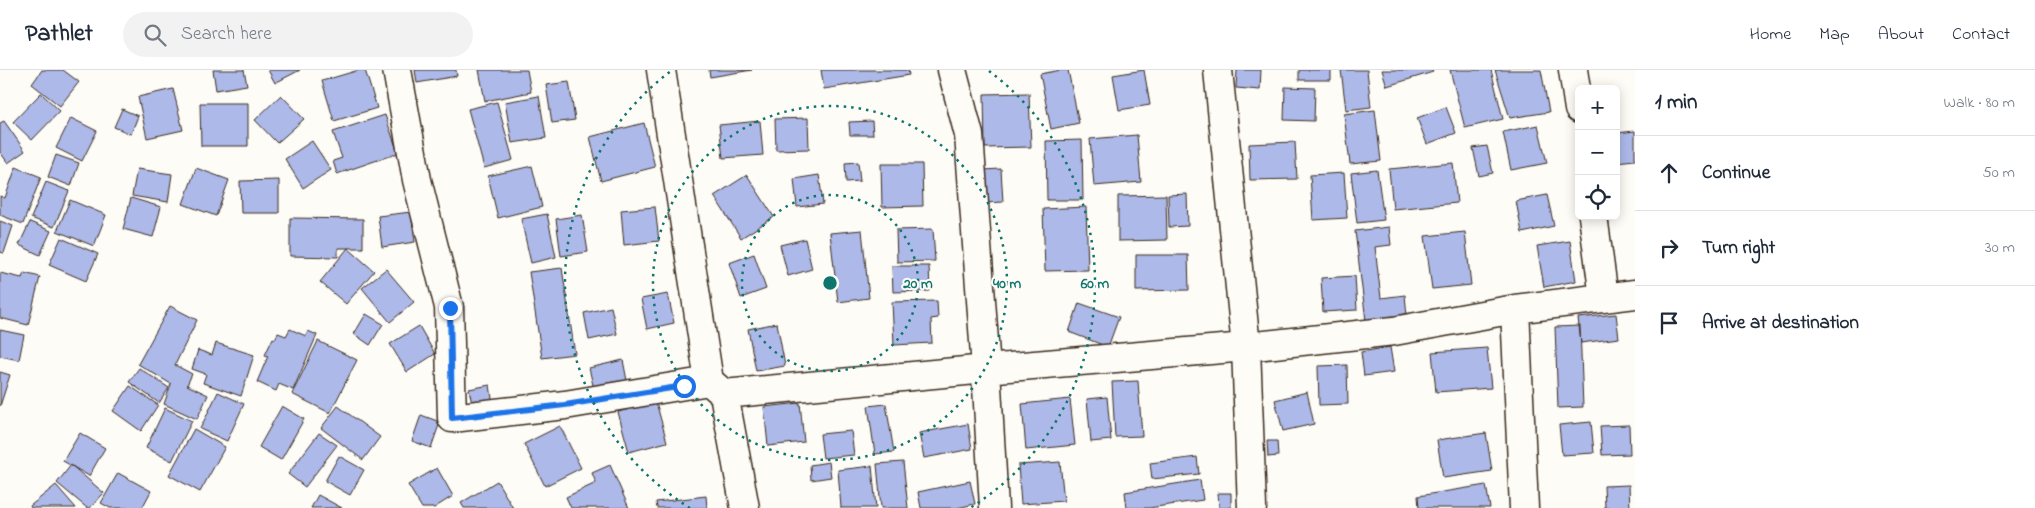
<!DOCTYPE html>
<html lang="en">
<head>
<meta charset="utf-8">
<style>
  body { margin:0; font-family:"Indie Flower",sans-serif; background:#f2f2f3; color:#1f2937 }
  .controls { position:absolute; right:15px; top:15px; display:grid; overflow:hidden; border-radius:8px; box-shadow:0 2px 12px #0003 }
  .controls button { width:45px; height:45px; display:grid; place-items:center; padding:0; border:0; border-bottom:1px solid #e0e1e3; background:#fff; color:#1f2937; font:25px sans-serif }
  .stop { position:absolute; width:15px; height:15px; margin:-11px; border:4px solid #1a73e8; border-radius:50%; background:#fff }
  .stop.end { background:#1a73e8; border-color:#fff; box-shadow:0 1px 5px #0008 }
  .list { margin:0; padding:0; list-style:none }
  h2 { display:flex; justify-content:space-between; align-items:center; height:65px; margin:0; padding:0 20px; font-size:21px }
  h2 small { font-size:16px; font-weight:400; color:#747a83 }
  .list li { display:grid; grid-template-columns:32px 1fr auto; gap:15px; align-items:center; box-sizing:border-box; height:75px; padding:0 20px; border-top:1px solid #e0e1e3 }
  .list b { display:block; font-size:19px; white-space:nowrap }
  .list em { font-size:16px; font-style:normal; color:#747a83 }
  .icon { flex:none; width:28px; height:28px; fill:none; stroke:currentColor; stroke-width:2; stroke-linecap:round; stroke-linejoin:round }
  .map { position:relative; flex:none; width:1635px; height:438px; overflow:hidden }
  header { display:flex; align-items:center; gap:30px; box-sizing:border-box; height:70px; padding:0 25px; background:#fff; border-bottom:1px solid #e0e1e3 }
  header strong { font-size:24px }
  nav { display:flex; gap:28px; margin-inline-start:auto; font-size:18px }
  .search { width:350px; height:45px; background:#f2f2f3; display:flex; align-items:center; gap:12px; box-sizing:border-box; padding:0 18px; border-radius:28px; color:#747a83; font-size:19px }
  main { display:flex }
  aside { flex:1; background:#fff }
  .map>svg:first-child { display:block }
</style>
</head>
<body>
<header>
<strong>Pathlet</strong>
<div class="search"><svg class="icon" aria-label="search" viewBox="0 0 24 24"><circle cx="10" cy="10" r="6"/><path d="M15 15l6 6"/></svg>Search here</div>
<nav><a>Home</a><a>Map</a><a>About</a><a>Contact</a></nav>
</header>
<main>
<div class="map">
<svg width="1635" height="438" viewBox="0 0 1635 438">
  <rect width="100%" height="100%" fill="#fdfcf7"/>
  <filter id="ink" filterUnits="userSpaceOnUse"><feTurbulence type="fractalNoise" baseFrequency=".02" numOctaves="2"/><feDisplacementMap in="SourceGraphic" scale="10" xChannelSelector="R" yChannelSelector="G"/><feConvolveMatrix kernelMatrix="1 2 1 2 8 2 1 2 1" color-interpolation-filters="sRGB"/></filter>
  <g filter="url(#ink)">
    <path fill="#acb9e9" stroke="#3b2a1e" d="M42,0H63L79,12L60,36L32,14Z
      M213,0H244L247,15L216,20Z
      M268,0H300L275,13Z
      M359,0H365L377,38L334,51L322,11Z
      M415,0H456L457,6L417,13Z
      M479,0H527L531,22L485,31Z
      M709,0H752L710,7Z
      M821,0H908L909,5L824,19Z
      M1061,0H1068L1079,53L1051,59L1040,4Z
      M1144,0L1150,35L1119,40L1113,5Z
      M1237,0H1261L1260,20L1236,18Z
      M1299,0H1331V10H1299Z
      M1341,0H1367L1371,37L1346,40Z
      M1382,0H1432L1433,2L1387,16Z
      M1450,0H1491L1503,49L1465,58Z
      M1495,0H1541L1549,42L1510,48Z
      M569,12L575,50L552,53L546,15Z
      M1285,17L1315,18L1314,51L1284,50Z
      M173,19L183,60L147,68L138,27Z
      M41,23L60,41L32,70L13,52Z
      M1029,23L1031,77L985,78L984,24Z
      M281,25L304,49L277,73L255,50Z
      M539,26L546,68L512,73L505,32Z
      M497,32L513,90L484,98L468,39Z
      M200,33H248V76H201Z
      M1446,37L1456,63L1427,74L1417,48Z
      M122,39L138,46L131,64L114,57Z
      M1375,40L1381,91L1350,94L1344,44Z
      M385,45L398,83L337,104L333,91L342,88L333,62Z
      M71,48L97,61L82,91L56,78Z
      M808,48L809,79L776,80L775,49Z
      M4,51L25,81L8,93L0,82V53Z
      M760,51L763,85L723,88L719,55Z
      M872,51L873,65H850L849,52Z
      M644,53L655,97L601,111L590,67Z
      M1538,55L1547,93L1511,100L1503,62Z
      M1635,61V90L1616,92V63Z
      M1137,65L1141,112L1094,116L1090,69Z
      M1082,70L1083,130H1047L1046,71Z
      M312,71L331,100L303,118L285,89Z
      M1295,72L1297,109L1250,110L1249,74Z
      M1487,76L1493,103L1479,106L1473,78Z
      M56,85L79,93L71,116L48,107Z
      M858,92L860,111L846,112L845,93Z
      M1453,93L1457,133L1393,139L1389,99Z
      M881,94H922L923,136L882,137Z
      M532,96L542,137L498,148L488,106Z
      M16,97L41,107L23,154L0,145V126L5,128Z
      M196,98L229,110L216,146L183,134Z
      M137,99L172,104L168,132L132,126Z
      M1001,99L1003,132L985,133L983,100Z
      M1377,100L1384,150L1357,153L1351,103Z
      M1344,103L1347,148L1313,150L1310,105Z
      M747,105L774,147L741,168L714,126Z
      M819,105L823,134L797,137L794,109Z
      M279,110V143H241L240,111Z
      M46,112L69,121L54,157L31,148Z
      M1187,124L1188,156L1169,157L1168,125Z
      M1166,125L1167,170L1118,171V126Z
      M1547,125L1554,156L1522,163L1516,131Z
      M131,128L161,137L153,167L123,159Z
      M70,130L106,145L94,176L57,161Z
      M655,137L659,171L624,175L621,140Z
      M1086,137L1088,200L1045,201L1043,139Z
      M411,142L415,172L382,177L378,146Z
      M547,144L556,187L531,193L521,149Z
      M582,145L588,182L561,186L556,149Z
      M290,148L363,149V178H338V187L290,186Z
      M0,151L13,156L4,183L0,182Z
      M30,152L51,161L40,185L19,175Z
      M1389,157L1391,175L1375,177L1381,228L1405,225L1407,246L1366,251L1355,161Z
      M933,159L935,191L897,192L896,160Z
      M862,160L869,228L838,232L830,163Z
      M1465,162L1471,215L1432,219L1425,166Z
      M61,168L98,184L86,211L49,195Z
      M805,169L812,199L788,206L780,175Z
      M1570,171L1576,211L1544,217L1537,176Z
      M348,178L374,201L346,234L320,212Z
      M754,184L766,219L741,228L729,193Z
      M1136,185H1188L1189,220L1136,221Z
      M892,196H929L930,221L893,222Z
      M562,198L575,284L542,288L529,202Z
      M386,199L414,232L390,252L362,218Z
      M0,203L22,208L24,203L40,207L28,255L0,248Z
      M1355,206L1357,240L1323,242L1321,208Z
      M668,224L674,253L647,259L641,229Z
      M937,231L938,248L931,249L932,273L894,275L892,232Z
      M1079,233L1119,247L1108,277L1069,262Z
      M170,236L197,250L175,295L192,304L187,315L208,325L197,349L164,334L171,314L138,294Z
      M611,237L617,264L589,270L584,243Z
      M366,244L383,254L370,275L354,264Z
      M1616,244L1619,268L1581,273L1578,248Z
      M777,253L785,296L756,301L748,259Z
      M419,256L435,284L407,302L390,274Z
      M1580,256L1583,337L1558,338L1555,257Z
      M290,259L306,266L308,261L317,265L293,320L279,314L276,321L257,312L268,286L265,285L273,268L275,269L278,263L286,266Z
      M0,260L24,265L19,290L0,286Z
      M318,271L357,290L330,343L292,324Z
      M216,273L254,285L241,326L203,313L206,304L192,299L198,280L212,285Z
      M1390,277L1394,302L1364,306L1361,282Z
      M1487,278L1491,318L1436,322L1432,282Z
      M623,290L629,321L596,328L589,298Z
      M1347,295L1348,334L1319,335L1318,296Z
      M139,298L169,318L159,333L129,312Z
      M0,302L10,305L0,336Z
      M1138,311L1142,366L1115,367L1112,312Z
      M490,315L494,341L474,344L469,319Z
      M130,316L158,335L141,361L113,341Z
      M218,322L244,334L227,371L200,359Z
      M1307,322L1314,354L1283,361L1275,330Z
      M1107,327L1111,370L1091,372L1087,329Z
      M1070,329L1075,375L1026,380L1022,334Z
      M656,332L667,372L629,382L618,342Z
      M800,333L804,372L768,376L764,337Z
      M886,334L894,382L875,384L868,336Z
      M282,336L304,349L281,390L259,377Z
      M338,336L380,367L363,390L321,358Z
      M165,338L192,351L172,391L146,378Z
      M421,345L440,352L431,378L412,371Z
      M1591,352L1594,383L1562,385L1559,355Z
      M968,354L972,379L924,388L919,363Z
      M1629,355L1630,384L1602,385L1600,356Z
      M560,356L581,398L545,416L524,374Z
      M194,359L225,377L200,422L169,405Z
      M851,361L854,385L823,388L820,364Z
      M80,363L105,378L89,406L63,391Z
      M319,363L337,375L305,417L288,404Z
      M1486,363L1492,401L1443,408L1437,370Z
      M1267,371H1277L1278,386L1268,387Z
      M339,386L364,400L350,425L325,411Z
      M1197,387L1199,404L1152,409L1150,393Z
      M829,392L831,407L811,410L810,395Z
      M903,392L908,438H881L877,394Z
      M1060,392L1064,431L1021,434L1018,395Z
      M71,395L104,423L90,438H87L57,413Z
      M610,395L629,438H571L566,427L596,413L592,403Z
      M872,396L876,438H841L838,400Z
      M437,398L453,426L434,438H422L408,415Z
      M118,403L151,421L142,438H110L101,433Z
      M1200,410L1203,430L1149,438H1127L1125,422Z
      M497,411L513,438H464L461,433Z
      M970,411L975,434L957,438H921L918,422Z
      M56,415L76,438H31L30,436Z
      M1486,415L1490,438H1419L1418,426Z
      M1629,415L1630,438H1605L1604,416Z
      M1218,423H1231V438H1219Z
      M318,425L342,438H311Z
      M706,426L707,438H657L656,432Z"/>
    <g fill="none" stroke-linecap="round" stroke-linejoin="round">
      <g stroke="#3b2a1e" stroke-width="31">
        <path id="minor" d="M397,0L417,110L449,237L452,348L565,335L709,311
          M661,0L709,311L724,324L745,438
          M952,0L969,65L986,299L994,438
          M1218,0L1246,277L1252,438
          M1573,0L1579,39
          M1593,146L1604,227
          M1515,239L1524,438
          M724,324L986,299L1246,277L1394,261L1515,239L1635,224"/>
      </g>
      <use href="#minor" stroke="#fdfcf7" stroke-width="28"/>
    </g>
  </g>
  <g fill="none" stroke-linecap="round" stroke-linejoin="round" filter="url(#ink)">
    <path stroke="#1a73e8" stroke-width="6" d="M450,238L452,348L565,335L684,316"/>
  </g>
  <g fill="none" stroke="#0f766e" stroke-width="2.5" stroke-dasharray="2.5 5">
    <circle cx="830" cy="213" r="88"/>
    <circle cx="830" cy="213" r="177"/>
    <path d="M690 438A265 265 0 0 1 671 1M989 1A265 265 0 0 1 970 438"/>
  </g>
  <circle cx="830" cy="213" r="8" fill="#0f766e" stroke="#fdfcf7" stroke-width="2.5"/>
  <g font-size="15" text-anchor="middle" font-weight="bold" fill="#0f766e" stroke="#fdfcf7" stroke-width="4" stroke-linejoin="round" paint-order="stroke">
    <text x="918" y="218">20 m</text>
    <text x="1007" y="218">40 m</text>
    <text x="1095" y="218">60 m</text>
  </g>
</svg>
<div class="controls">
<button>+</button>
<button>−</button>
<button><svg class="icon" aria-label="locate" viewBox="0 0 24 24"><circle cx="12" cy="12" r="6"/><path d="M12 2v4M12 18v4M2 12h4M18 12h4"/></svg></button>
</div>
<div class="stop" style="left:684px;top:316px"></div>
<div class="stop end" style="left:450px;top:238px"></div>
</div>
<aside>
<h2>1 min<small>Walk · 80 m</small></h2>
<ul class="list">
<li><svg class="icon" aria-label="ahead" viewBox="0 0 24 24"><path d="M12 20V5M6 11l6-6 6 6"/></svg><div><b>Continue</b></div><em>50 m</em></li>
<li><svg class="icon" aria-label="right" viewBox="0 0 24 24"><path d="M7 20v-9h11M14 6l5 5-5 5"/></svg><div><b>Turn right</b></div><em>30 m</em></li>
<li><svg class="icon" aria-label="arrive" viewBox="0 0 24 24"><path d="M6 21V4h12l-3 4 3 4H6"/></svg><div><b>Arrive at destination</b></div></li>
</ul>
</aside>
</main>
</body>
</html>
